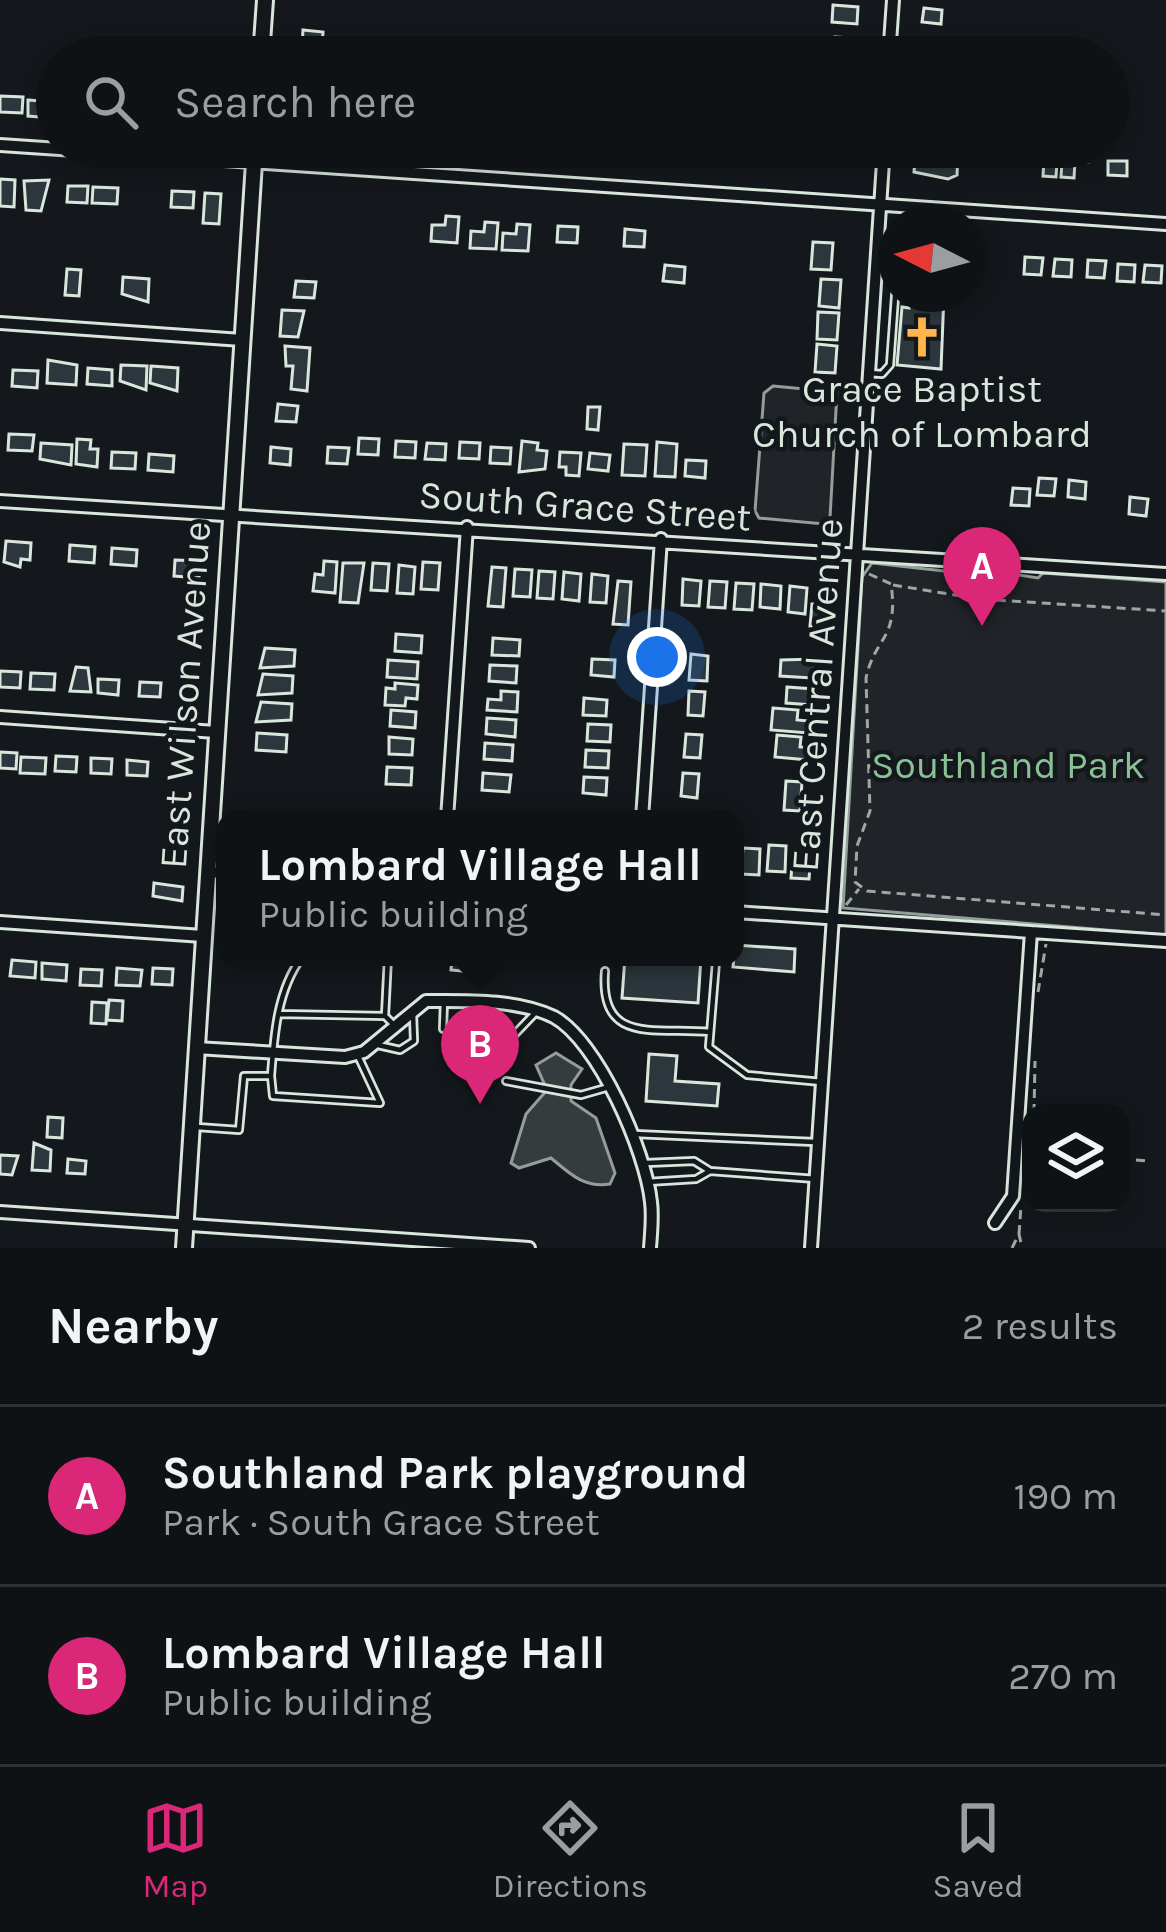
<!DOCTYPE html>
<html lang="en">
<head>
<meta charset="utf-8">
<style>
  body { margin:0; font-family:Karla,sans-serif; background:#181b1e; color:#f1f3f6 }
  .controls { position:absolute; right:36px; bottom:36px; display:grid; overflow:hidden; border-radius:24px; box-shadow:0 6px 18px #0003 }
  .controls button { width:108px; height:108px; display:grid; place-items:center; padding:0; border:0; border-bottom:3px solid #2f3234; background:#0f1215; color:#f1f3f6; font:60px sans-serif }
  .compass { position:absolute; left:878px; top:204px; width:108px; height:108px; border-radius:50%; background:#0f1215; box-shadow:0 6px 18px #0003; rotate:276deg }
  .you { position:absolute; left:657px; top:657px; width:42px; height:42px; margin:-30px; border:9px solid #fff; border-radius:50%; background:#1a73e8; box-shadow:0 0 0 18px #1a73e833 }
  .badge { display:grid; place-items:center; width:78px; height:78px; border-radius:50%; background:#db2777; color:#fff; font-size:39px; font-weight:700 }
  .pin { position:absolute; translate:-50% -99px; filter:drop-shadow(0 3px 6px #0008) }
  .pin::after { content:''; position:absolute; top:63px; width:42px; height:36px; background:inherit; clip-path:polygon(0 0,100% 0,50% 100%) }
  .popup { position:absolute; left:216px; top:810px; width:528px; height:156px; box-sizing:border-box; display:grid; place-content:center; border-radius:24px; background:#0f1215; filter:drop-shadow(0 3px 9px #0005); font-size:39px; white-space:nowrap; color:#9b9ea0 }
  .popup b { font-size:45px; color:#f1f3f6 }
  .popup::after { content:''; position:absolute; left:50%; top:100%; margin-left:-24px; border:24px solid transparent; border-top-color:#0f1215 }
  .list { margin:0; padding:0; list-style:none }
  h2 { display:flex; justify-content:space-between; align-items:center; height:156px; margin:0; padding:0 48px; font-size:51px }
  h2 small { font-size:39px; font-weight:400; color:#9b9ea0 }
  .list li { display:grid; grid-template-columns:78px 1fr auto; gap:36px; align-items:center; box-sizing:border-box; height:180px; padding:0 48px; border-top:3px solid #2f3234 }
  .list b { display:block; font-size:45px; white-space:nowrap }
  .list p { margin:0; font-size:39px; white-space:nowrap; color:#9b9ea0 }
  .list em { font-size:39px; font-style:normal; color:#9b9ea0 }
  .icon { flex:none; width:66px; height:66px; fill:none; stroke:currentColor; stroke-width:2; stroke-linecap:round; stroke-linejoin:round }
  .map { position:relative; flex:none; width:1166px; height:1248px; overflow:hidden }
  .search { position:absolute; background:#0f1215; box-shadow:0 6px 18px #0003; left:36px; right:36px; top:36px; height:132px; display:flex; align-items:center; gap:30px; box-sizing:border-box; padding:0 42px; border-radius:66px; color:#9b9ea0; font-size:45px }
  .sheet { height:516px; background:#0f1215 }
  nav { display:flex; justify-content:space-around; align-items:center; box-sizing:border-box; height:168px; border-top:3px solid #2f3234; background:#0f1215; font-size:33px; color:#9b9ea0 }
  nav a { display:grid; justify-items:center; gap:6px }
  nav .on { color:#db2777 }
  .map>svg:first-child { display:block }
</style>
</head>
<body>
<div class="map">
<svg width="1166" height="1248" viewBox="0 0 1166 1248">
  <rect width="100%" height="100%" fill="#14181c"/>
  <path fill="#202428" stroke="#939e99" stroke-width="3" d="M773,386L837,392L830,518L824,524L759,518L755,511L764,393Z
    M872,563L980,575L988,570L1038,578L1043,573L1166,582V935L843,908L862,577Z"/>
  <path fill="#363b3e" stroke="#939e99" stroke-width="3" d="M556,1053L582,1069L571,1085V1101L596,1118L615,1173L610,1184C584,1188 570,1174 551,1158L519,1168L511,1163L526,1114L547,1090L536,1065Z"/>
  <path fill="#2c363c" stroke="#d8e6dc" stroke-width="3" d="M833,5L858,7L857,24L832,22Z
    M924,8L942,10L941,24L922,22Z
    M303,30L323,32L322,48L302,46Z
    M835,37L852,38L851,57H834Z
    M0,96L23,97L22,113L0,112Z
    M28,100L53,102L52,118L28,116Z
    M1032,147H1058L1056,177L1043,176L1044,159L1031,158Z
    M1063,147H1089L1088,162L1075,161L1074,178L1061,177Z
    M1000,148L1017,149L1016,166L999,165Z
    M916,150L958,153L957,175L948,179L914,172Z
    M1108,161H1127V176L1108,175Z
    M0,179L15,180L14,207L0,206Z
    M49,180L41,211L26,210L24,181Z
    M68,186H88L87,203L67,202Z
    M93,187L118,188L117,204L92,203Z
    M172,191L194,192L193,208L171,207Z
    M205,193L221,194L219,224L203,223Z
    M446,216L459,217L457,243L431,241L432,225H445Z
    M485,222L498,223L496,249L470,248L471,231L484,232Z
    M517,224L530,225L528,251L502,250L503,233L516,234Z
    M558,226L578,227L577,243L557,242Z
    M625,229L645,231L644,247L624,246Z
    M813,242L833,243L831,270L811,269Z
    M1025,257L1043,258L1041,275L1024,274Z
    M1055,259L1072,260L1071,277L1053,276Z
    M1088,260L1106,261L1104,278L1087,277Z
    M1118,264L1135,265L1134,282L1117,281Z
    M665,265L685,267L684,283L663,281Z
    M1145,265L1162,266L1161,283L1143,282Z
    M67,269L81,270L79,296L65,295Z
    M123,277L149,279L148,302L122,294Z
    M821,279L841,280L839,308L819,306Z
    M296,281L316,282L314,298L294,297Z
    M910,294H944L941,369L897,365L902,307L909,308Z
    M282,310L304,311L298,337L280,336Z
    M818,312L839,313L837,340L817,339Z
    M817,344L837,346L835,373L815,372Z
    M285,346L310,348L307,391L291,389L293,366H286Z
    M48,360L77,365L76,385L47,383Z
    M121,365L147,366L146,390L120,381Z
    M151,366L178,368L177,391L150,383Z
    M88,368L112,370V386L87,384Z
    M13,370L38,371L37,388L12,386Z
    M278,404L298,406L296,422L276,421Z
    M588,407H600L598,430L587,429Z
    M9,434L34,435L32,451L8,450Z
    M359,438L379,439L378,455L358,454Z
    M77,439L91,440L90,449H98L97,467L76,464Z
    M396,441L416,442L415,458L395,457Z
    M522,441L538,443L537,450L547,451L545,469L519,472Z
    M460,442L480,443L479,459L459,458Z
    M657,442L677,444L675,477L655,476Z
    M41,443L72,445L71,465L40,459Z
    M427,443L446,444L445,460L425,459Z
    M624,444L647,445L645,476L622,475Z
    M271,447L291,449L290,465L270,463Z
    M328,447L349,448L347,464L327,463Z
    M491,447L511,448L510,464L490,463Z
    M112,452L136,453L135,469L111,468Z
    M560,452L581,453L579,476L566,475V467H559Z
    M590,453L610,455L608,471L588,469Z
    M149,454L174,456L173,472L148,470Z
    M686,460L706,461L705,478L685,476Z
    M1039,478L1056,479L1054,496L1037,495Z
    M1069,480L1086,482L1085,499L1068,497Z
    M1013,488L1030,489L1029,506L1011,505Z
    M1130,497L1148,499L1146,516L1129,514Z
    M6,541L31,543L30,560L21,559L20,567L4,562Z
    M70,545L95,547L94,563L69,561Z
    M112,548L137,550L136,566L111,564Z
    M175,560L200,561L199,578L174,576Z
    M324,561L337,562L335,593L313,591L315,574L323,575Z
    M423,562L440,563L438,590L421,589Z
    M343,563H364L358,603L340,602Z
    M373,563L389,564L387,591L371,590Z
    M399,565L415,567L413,594L397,593Z
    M492,567L506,568L503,607L488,606Z
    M515,569L532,570L530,597L513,596Z
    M539,571L555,572L553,599L537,598Z
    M564,572L581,574L579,601L562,599Z
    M592,574L608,576L606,603L590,602Z
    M683,579L701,581L699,606L682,605Z
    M618,581L631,582L628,625L613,624Z
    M710,581L727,582L725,608L708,607Z
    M736,583L754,584L752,610L734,609Z
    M761,584L781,586L780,609L760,607Z
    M790,586L807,588L805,614L788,612Z
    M812,604L827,605L825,627L810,626Z
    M396,634L422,636L421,653L395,651Z
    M493,638L520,640L519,656L492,655Z
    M265,648L295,650L294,666L260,668Z
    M691,654L708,656L707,681L689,680Z
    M592,659L615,660L614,677L591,675Z
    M816,659L812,678L780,676L781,660Z
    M388,660L418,662L417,679L387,677Z
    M490,665L517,666L516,683L489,681Z
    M76,667L88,668L91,692L70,691Z
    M0,671L21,672L20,688L0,687Z
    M31,673L55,674L54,690L30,689Z
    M263,674L293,676L292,693L258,695Z
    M98,679L119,680L118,695L98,693Z
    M140,682L161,683L160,697L139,696Z
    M395,683L418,685L417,699L406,698L405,706L385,705L386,688L395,689Z
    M787,687L814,689L813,705L786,703Z
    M501,691L518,692L517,712L487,710L488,699L501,700Z
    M689,691L705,692L703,716L688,715Z
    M584,698L607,700L606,716L583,715Z
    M261,702L292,704L291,720L256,722Z
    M773,708L798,710L797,720L809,721L808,733L771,730Z
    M391,710L416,712L415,728L390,726Z
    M487,718L516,720L515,737L486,734Z
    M588,724L611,725L610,742L587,741Z
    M257,733L287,735L286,752L256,750Z
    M686,734L702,735L700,758L684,757Z
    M777,735L801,737L800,747L810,748L809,760L775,757Z
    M389,737L413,739L412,755L389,754Z
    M485,743L513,745L512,761L484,759Z
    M586,750L609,751L608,768L585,767Z
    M0,752L17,753L16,769L0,768Z
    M56,756L77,757L76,772L55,771Z
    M21,757L46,758L45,774L20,773Z
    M91,758L112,759L111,774L91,773Z
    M127,760L148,762L147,776L127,775Z
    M387,767L412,768L411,785L386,784Z
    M483,773L511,775L509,792L482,790Z
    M683,773L699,774L697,798L681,796Z
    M584,777L607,778L606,795L583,793Z
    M786,781L802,782L800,811L784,810Z
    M769,845L786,846L785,872L767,871Z
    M743,848L760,849L759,875L741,874Z
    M793,852L811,853L809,879L791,878Z
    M154,883L183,887L182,901L153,896Z
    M735,945L795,949L794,972L733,967Z
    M452,957H484L483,973L451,970Z
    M625,957H701L698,1003L622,998Z
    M12,960L36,962L35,978L10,976Z
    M42,963L67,965L66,981L42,979Z
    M117,968L142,970L140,986L116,985Z
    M153,968L173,969L172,985L152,984Z
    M81,969L102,970L101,986L80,985Z
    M109,1000L123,1001L122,1021L107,1020Z
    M92,1002L107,1003L106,1024L91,1023Z
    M649,1054L677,1056L675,1081L719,1084L717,1106L646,1101Z
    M48,1117L63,1118L62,1138L47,1137Z
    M34,1143L51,1150L50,1171L32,1170Z
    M0,1155L18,1156L12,1175L0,1174Z
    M68,1159L86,1161L85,1174L67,1173Z"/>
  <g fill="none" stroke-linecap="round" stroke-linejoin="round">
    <g stroke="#d8e6dc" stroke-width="10">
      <path id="service" d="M881,256L896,264
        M869,373L882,374L890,365L896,283
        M388,957L385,1016L394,1025
        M716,962L709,1047L747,1075L822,1082
        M605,971C599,1045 654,1027 710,1032
        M444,1001L443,1029L515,1034L537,1011
        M279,1014L385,1016
        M378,1045L400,1050L414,1041L413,1014
        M271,1076L273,1096L380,1103L358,1056
        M506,1081L581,1095L609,1087
        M197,1127L239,1130L244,1076H271C274,1036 277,990 302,957
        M635,1134L815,1142
        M646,1163L694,1161L710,1171L816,1179
        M647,1182L696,1179L710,1171"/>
    </g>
    <g stroke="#d8e6dc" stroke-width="16">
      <path id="minor" d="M889,57L893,0
        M0,145L1166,224
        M0,323L242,340
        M0,501L1166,574
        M0,717L216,732
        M447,819L467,527
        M642,819L661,539
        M207,872L225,873
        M735,912L1166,941
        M0,922L203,936
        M196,1048L345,1057L364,1052L426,1001C466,1001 517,999 554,1017C598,1041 646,1152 651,1202C653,1217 651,1233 650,1248
        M0,1212L529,1248
        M995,1223L1013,1196L1031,932
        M811,1248L884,147"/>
    </g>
    <g stroke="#d8e6dc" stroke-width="20">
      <path id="tertiary" d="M261,57L265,0
        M184,1248L255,147"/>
    </g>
    <path stroke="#9da8a2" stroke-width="3" stroke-dasharray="9 6" stroke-linecap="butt" d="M869,574L891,584C899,640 875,636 866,678L870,811L857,846L855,882L867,891L1166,915
      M893,585L980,599L1166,611
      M846,905L859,889
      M1038,992L1046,944
      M1034,1113L1035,1061
      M1121,1159L1149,1161
      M1019,1234L1021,1206
      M1012,1248L1019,1234L1022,1248"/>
    <use href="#service" stroke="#14181c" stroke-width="4.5"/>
    <use href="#minor" stroke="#14181c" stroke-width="10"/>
    <use href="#tertiary" stroke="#14181c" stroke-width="14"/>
  </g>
  <defs>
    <g id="church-bare" transform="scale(3.24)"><path d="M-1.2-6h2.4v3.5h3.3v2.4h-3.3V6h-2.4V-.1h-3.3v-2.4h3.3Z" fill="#ffb74d" stroke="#14181c" stroke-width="2.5" paint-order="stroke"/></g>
  </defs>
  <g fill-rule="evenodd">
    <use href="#church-bare" x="922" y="337"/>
  </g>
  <g text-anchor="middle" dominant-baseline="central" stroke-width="9" stroke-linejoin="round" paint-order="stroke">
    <g font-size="39" fill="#d8e6dc" stroke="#14181c">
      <text x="922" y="389">Grace Baptist<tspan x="922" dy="45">Church of Lombard</tspan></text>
    </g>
    <g font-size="39" fill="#d8e6dc" stroke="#14181c">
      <text transform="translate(585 506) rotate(4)">South Grace Street</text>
      <text transform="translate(185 695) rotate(-86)">East Wilson Avenue</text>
      <text transform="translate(817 695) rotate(-86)">East Central Avenue</text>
    </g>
    <g font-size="39" fill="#8ac095" stroke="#14181c">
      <text x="1008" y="765">Southland Park</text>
    </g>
  </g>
</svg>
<div class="controls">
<button><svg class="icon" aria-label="layers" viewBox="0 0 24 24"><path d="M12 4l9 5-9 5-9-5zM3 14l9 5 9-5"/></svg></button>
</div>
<svg class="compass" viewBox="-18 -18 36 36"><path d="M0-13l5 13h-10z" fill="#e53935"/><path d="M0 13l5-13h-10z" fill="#9b9ea0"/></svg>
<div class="you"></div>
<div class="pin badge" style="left:982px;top:626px">A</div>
<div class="pin badge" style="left:480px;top:1104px">B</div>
<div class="popup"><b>Lombard Village Hall</b>Public building</div>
<div class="search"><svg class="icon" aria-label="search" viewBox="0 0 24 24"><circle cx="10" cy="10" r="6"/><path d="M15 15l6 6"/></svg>Search here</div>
</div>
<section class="sheet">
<h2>Nearby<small>2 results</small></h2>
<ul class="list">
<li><span class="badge">A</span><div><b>Southland Park playground</b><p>Park · South Grace Street</p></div><em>190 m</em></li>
<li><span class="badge">B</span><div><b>Lombard Village Hall</b><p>Public building</p></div><em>270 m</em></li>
</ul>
</section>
<nav>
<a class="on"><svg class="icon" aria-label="map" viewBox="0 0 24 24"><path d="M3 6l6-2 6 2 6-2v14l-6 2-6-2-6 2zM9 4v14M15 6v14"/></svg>Map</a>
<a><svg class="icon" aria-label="directions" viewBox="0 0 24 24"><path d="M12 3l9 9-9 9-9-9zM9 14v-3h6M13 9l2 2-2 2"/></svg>Directions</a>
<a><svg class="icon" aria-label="saved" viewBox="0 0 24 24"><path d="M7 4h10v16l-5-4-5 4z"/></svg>Saved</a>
</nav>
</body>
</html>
